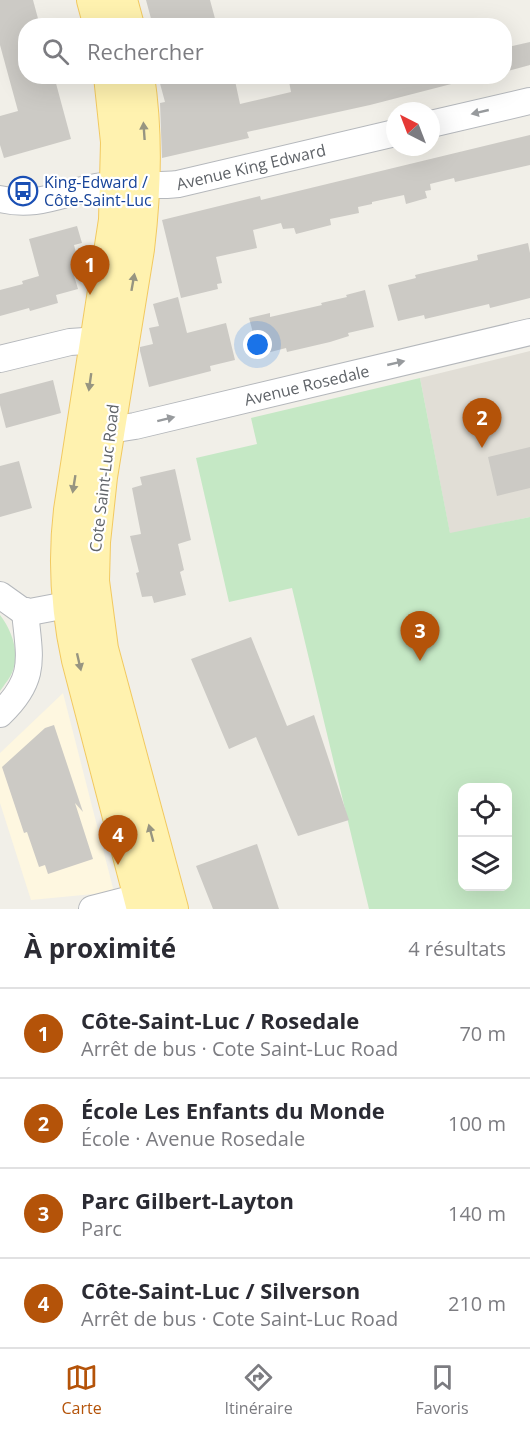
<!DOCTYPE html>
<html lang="fr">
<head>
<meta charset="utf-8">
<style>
  body { margin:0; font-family:"Open Sans",sans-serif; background:#f2f2f3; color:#2b2b33 }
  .controls { position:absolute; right:18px; bottom:18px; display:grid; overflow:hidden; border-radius:12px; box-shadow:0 6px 24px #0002 }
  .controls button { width:54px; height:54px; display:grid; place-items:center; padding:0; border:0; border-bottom:2px solid #e1e1e2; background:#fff; color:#2b2b33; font:30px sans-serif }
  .compass { position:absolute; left:386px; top:102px; width:54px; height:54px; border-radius:50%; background:#fff; box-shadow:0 6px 24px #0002; rotate:318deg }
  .you { position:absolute; left:258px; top:345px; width:21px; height:21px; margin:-15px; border:4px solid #fff; border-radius:50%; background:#1a73e8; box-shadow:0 0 0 9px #1a73e833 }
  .badge { display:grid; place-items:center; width:39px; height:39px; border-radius:50%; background:#b45309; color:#fff; font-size:20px; font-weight:700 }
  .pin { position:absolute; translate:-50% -50px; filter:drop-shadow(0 2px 3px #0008) }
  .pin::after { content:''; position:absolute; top:32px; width:21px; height:18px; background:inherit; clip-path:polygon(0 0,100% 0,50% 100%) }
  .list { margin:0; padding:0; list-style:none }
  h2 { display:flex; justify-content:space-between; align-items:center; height:78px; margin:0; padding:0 24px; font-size:26px }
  h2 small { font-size:20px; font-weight:400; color:#7c7c81 }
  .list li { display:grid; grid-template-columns:39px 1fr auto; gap:18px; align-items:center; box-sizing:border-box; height:90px; padding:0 24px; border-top:2px solid #e1e1e2 }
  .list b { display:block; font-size:22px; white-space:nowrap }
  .list p { margin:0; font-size:20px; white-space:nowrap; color:#7c7c81 }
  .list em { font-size:20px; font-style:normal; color:#7c7c81 }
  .icon { flex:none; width:33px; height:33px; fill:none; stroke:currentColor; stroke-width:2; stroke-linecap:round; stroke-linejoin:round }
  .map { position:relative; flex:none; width:530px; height:909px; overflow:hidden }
  .search { position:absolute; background:#fff; box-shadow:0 6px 24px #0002; left:18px; right:18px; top:18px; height:66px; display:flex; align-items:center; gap:15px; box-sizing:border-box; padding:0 21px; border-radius:24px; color:#7c7c81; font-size:22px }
  .sheet { height:438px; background:#fff }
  nav { display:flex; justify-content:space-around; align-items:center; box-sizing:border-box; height:84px; border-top:2px solid #e1e1e2; background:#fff; font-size:16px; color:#7c7c81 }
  nav a { display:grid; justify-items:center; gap:3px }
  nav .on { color:#b45309 }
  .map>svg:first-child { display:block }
</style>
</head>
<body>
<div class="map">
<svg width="530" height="909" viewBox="0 0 530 909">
  <rect width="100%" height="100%" fill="#f1efe8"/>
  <path fill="#fef7e0" d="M63,693L114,892L31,900L0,803V753Z"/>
  <path fill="#e1ded6" d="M530,351V517L450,534L420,378Z"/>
  <path fill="#c5e8c5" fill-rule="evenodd" d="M420,378L450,533L530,517V909H369L292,588L229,602L196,458L257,444L251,418ZM462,788H508V886H462Z
    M0,615C11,629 20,652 13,670C11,677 4,685 0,691Z"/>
  <path fill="#cccac5" d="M0,0H33L40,26H26V76H54L71,139L4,158L0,145V116L18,111L0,45Z
    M146,0H210L217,26H153Z
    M530,42V65L504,72V48Z
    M158,76H234L240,104L291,92L288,76H458L459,82L370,105L247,132L249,138L162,158L160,103L165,102Z
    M530,135V165L455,182L454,178L430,184L431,190L425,191L427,198L406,204L404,195L372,202V204L358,207L359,213L330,219L331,225L296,234L294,228L283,229L281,223L253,230L257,248L216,257L222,283L217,284L218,289L181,298L162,220L260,196L261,200Z
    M77,226L82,243L74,245L80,267L72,269L78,289L56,295L58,303L30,311L29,308L0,316V290L23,284L22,281L39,276L29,239Z
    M528,243L530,253V298L490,308L489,304L425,319L424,315L398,321L388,285L416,278L415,275L478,260L477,255Z
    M365,290L374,327L348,333L349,336L330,342L287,352L286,348L259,355L249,318L270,313V317L322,305L321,303L347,297L346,295Z
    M178,297L187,333L226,323L235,360L210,366L211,371L149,387L140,351V347L153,344L149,328L159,326L153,304Z
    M53,380L61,413L6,428L0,405V394Z
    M530,447V488L497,496L488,457Z
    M19,461L32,508L0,517V466Z
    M175,469L191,540L178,544L184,570L180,572L186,595L154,603L152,596L142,597L136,573L139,572L130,536L141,534L132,488L142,485L140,477Z
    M251,637L287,726L314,715L349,820L298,836L256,737L229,749L191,659Z
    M54,725L83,812L75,803L93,859L48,874L45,865L39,867L27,832L24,833L2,767L45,728Z
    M257,844L279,909H213L196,866Z"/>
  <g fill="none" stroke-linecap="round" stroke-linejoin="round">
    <g stroke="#b5b8bc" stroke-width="28">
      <g id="minor">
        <path d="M431,124L530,101"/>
        <path id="s1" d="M0,199C40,209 66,190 104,186C129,183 153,187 178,184L395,133"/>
        <path d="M0,359L70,342L115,339"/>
        <path id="s2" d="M90,426L116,429L135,426L530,332"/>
        <path d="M0,595L21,610L30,612L88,601"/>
        <path d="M0,714C38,678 29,657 25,611"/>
        <path d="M92,909L158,892"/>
      </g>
    </g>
    <g stroke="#f2c960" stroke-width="34">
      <path id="major" d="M93,0L100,26
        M121,0L128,26
        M110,76L117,142L115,220L70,510C64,560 67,610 78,660L143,909
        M138,76C147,134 145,191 138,249L101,477L94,542L93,581L102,649L172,909"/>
    </g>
    <use href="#minor" stroke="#fff" stroke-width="26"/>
    <use href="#major" stroke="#fff2af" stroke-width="32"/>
  </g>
  <defs><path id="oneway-solid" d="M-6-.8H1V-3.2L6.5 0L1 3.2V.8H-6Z" transform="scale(1.5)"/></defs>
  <g fill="#979a9d">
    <use href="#oneway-solid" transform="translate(480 112) rotate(167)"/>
    <use href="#oneway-solid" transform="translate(396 363) rotate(-13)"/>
    <use href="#oneway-solid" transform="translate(166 419) rotate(-14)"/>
  </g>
  <g fill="#979581">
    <use href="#oneway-solid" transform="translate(144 131) rotate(-94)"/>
    <use href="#oneway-solid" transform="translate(133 282) rotate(-80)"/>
    <use href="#oneway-solid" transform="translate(90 382) rotate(98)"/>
    <use href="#oneway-solid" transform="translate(74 484) rotate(99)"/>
    <use href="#oneway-solid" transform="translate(79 662) rotate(77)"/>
    <use href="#oneway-solid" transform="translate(151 833) rotate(-105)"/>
  </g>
  <defs>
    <g id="bus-ring" transform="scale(1.5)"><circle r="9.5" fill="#fff" stroke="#1a4fb4" stroke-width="1.5"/><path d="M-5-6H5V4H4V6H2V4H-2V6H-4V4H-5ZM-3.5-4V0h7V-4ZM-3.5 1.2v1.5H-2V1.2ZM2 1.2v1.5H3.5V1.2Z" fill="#1a4fb4"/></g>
  </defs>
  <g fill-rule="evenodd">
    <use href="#bus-ring" x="23" y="191"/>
  </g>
  <g text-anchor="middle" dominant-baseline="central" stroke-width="4.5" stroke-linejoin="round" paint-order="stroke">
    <g font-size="16" fill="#5f6368" stroke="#fff">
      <text stroke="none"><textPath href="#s1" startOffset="255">Avenue King Edward</textPath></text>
      <text stroke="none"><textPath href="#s2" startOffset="222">Avenue Rosedale</textPath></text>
      <text transform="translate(104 478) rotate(-83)">Cote Saint-Luc Road</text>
    </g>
    <g font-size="16" fill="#164399" stroke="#fff" text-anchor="start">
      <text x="44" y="182">King-Edward /<tspan x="44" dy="18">Côte-Saint-Luc</tspan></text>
    </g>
  </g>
</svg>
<div class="controls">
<button><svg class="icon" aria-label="locate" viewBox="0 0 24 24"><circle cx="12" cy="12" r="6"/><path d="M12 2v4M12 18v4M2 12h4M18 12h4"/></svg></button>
<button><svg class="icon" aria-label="layers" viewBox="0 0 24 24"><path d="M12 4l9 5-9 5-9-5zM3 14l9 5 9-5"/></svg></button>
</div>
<svg class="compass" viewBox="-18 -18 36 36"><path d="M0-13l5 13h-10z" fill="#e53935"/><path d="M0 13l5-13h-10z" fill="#7c7c81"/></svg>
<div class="you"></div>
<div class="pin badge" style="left:90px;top:295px">1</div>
<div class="pin badge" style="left:482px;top:448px">2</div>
<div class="pin badge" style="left:420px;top:661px">3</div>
<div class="pin badge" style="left:118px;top:865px">4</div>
<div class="search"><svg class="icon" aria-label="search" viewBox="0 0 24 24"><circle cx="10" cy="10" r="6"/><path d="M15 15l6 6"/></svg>Rechercher</div>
</div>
<section class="sheet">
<h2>À proximité<small>4 résultats</small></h2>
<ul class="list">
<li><span class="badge">1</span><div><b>Côte-Saint-Luc / Rosedale</b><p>Arrêt de bus · Cote Saint-Luc Road</p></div><em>70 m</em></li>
<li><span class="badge">2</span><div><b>École Les Enfants du Monde</b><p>École · Avenue Rosedale</p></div><em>100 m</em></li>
<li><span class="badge">3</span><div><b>Parc Gilbert-Layton</b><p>Parc</p></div><em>140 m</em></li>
<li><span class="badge">4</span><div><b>Côte-Saint-Luc / Silverson</b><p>Arrêt de bus · Cote Saint-Luc Road</p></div><em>210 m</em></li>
</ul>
</section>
<nav>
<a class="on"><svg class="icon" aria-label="map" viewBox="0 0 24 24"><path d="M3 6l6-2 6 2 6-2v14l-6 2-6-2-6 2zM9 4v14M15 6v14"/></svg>Carte</a>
<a><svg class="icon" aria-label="directions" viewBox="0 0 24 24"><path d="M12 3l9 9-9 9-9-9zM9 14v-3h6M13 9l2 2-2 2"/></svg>Itinéraire</a>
<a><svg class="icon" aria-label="saved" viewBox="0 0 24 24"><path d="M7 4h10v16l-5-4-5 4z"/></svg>Favoris</a>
</nav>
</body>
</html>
